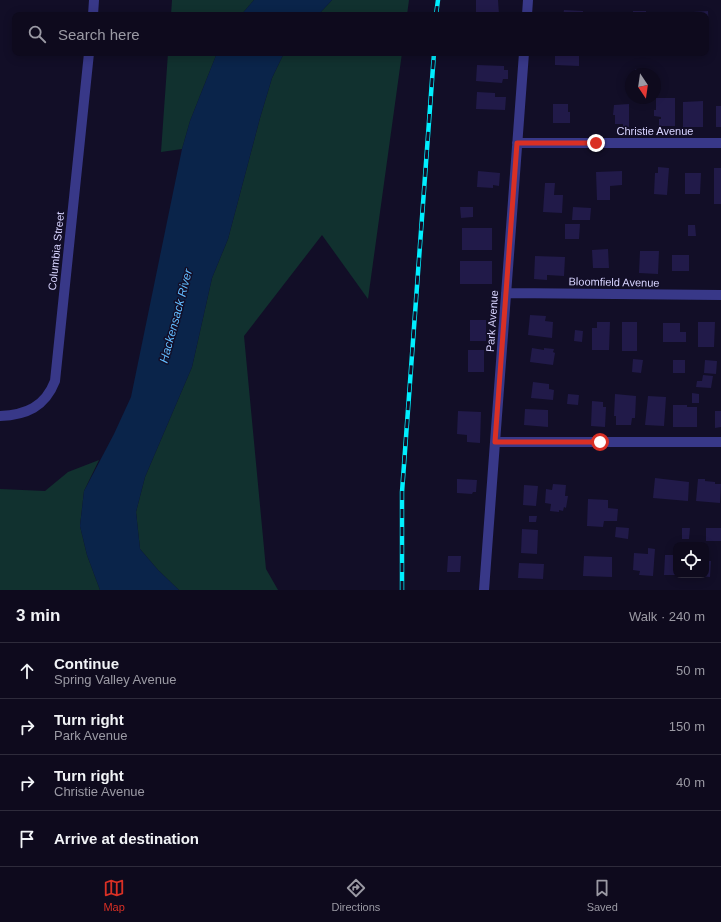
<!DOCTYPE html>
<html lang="en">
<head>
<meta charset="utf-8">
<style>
  body { margin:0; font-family:Helvetica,sans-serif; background:#171326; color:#f1f3f6 }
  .controls { position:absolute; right:12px; bottom:12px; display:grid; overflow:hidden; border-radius:8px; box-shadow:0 2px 10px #0003 }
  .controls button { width:36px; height:36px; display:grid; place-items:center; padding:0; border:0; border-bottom:1px solid #2e2b3b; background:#0e0a1d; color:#f1f3f6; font:20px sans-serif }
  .compass { position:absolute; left:625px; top:68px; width:36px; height:36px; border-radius:50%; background:#0e0a1d; box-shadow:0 2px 10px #0003; rotate:167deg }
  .stop { position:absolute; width:12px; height:12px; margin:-9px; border:3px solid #d93025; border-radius:50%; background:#fff }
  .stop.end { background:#d93025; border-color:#fff; box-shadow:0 1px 4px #0008 }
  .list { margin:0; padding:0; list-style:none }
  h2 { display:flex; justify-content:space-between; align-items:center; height:52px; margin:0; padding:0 16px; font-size:17px }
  h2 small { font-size:13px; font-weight:400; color:#9b9aa4 }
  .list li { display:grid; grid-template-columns:26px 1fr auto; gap:12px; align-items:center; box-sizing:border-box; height:56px; padding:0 16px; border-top:1px solid #2e2b3b }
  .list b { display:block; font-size:15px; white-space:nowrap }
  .list p { margin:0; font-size:13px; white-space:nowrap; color:#9b9aa4 }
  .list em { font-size:13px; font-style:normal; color:#9b9aa4 }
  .icon { flex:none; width:22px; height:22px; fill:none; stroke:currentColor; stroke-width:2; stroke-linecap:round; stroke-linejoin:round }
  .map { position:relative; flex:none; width:721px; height:590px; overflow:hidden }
  .search { position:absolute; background:#0e0a1d; box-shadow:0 2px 10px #0003; left:12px; right:12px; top:12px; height:44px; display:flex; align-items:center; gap:10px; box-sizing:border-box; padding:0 14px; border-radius:8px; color:#9b9aa4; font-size:15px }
  .sheet { height:276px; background:#0e0a1d }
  nav { display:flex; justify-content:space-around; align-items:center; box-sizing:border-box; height:56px; border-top:1px solid #2e2b3b; background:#0e0a1d; font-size:11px; color:#9b9aa4 }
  nav a { display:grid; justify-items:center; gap:2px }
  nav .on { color:#d93025 }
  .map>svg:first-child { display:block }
</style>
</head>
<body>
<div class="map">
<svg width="721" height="590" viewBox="0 0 721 590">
  <rect width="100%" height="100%" fill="#120e27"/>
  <path fill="#11312f" d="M172,0H254L241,15H171Z
    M332,0H409L407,15H318Z
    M168,53H217L190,121L182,149L161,152Z
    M284,53H402L368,299L322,235L244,336L266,569L278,590H179L158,570L140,549L136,512L145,477L192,367L212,278L228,239L260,118L272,78Z
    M99,460L84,491L80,526L87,555L100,590H0V489L45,491L68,472Z"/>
  <path fill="#0a244a" d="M254,0H332L318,15H241Z
    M217,53H284L272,78L260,118L228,239L212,278L192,367L145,477L136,512L140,549L158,570L179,590H100L87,555L80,526L84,491L114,434L131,397L182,149L190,121Z"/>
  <path fill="#211a49" d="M476,0H498L499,15H476Z
    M564,10L583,11V13H591V15H563Z
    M633,11H646V15H633Z
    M708,11L709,33H706V15H693V12Z
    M555,53H579V66L555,65Z
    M477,65L504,66V70H508V79H503L502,83L476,81Z
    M635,69L651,70V74H635Z
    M477,92L495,93V97H506L505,110L476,109Z
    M656,98H675V126H659V119H661V117L654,116V110H656Z
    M703,101V127H683V102Z
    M553,104H568V112H570V123H553Z
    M629,104V127H623V124H615V115H613L614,105Z
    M716,106H721V127H716Z
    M658,167L669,168L667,195L654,194L655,173H658Z
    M714,168H721V204H714Z
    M478,171L500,173L499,186L493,185V188L477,187Z
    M622,171V185L610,186V200H597L596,172Z
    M685,173H701L700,194H685Z
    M545,183H555L554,195H563L562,213L543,212Z
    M460,207H473V217L461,218Z
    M573,207L591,208L590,220H572Z
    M565,224H580L579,239H565Z
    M688,225H695L696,236H688Z
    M462,228H492V250H462Z
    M608,249L609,268H593L592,250Z
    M640,251H659L658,274L639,273Z
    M672,255H689V271H672Z
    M535,256L565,257L564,276L547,275V280L534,279Z
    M460,261H492V284H460Z
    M530,315L546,316L545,321L553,322L552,338L528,335Z
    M470,320H486V341H470Z
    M597,322H610L609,350H592V328H597Z
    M622,322H637V351H622Z
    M698,322H715L714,347H698Z
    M663,323H680V332H686V342H663Z
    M575,330L583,331L582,342L574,341Z
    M532,348L544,350V348L554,349L553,352L555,353L553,365L530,362Z
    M468,350H484V372H468Z
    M633,359L643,360L641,373L632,372Z
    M673,360H685V373H673Z
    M705,360L717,361L716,374L704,373Z
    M703,375L713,376L711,388L696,387L697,381H702Z
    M533,382L549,384V389L554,390L553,400L531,398Z
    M692,393L699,394V403H692Z
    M568,394L579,395L578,405L567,404Z
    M615,394L636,396L635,418H632L631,425H616V416H614Z
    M648,396L666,397L664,426L645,425Z
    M592,401L603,402V407H606L605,427L591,426Z
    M673,405H687V407H697V427H673Z
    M525,409L548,410V427L524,425Z
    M458,411L481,412L480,443L467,442V435L457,434Z
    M715,411H721V427L715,428Z
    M655,478L689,482L688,501L653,498Z
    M457,479L477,480L476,492H473L472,494L457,493Z
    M698,479H705V481L715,482V484H721L720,503L696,501Z
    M553,484L566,485L565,496H568L566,508L564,507L563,511L559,510V512L550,511L551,504L545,503L546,489L552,490Z
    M524,485L538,486L536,506L523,505Z
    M588,499L608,500V508L618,509L617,521H604L603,527L587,526Z
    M529,516H537L536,522H529Z
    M616,527L629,528L628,539L615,537Z
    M682,528H690L689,539H682Z
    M706,528H721V541H706Z
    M522,529L538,530L537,554L521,553Z
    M648,548L655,549L653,576L639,575L640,571L633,570L634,553L648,554Z
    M665,555H676V575H664Z
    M448,556H461L460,572H447Z
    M584,556L612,557V577L583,576Z
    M706,561H711L710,577L701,576V575H706Z
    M519,563L544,564L543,579L518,578Z"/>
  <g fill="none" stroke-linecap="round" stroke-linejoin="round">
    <path stroke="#383888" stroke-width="10" d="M93,15L94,0
      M527,15L528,0
      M517,143H721
      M506,293L721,295
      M0,416C26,415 45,407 55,381L89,53
      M495,442H721
      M484,590L524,53"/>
    <g stroke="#00efff" stroke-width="4.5">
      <path id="rail" d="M436,15L438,0
        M402,590V492L434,53"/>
    </g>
    <use href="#rail" stroke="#120e27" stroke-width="3" stroke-dasharray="9" stroke-linecap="butt"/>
  </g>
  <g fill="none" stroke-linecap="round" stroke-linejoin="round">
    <path stroke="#d93025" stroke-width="5" d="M596,143H517L495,442H600"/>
  </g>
  <g text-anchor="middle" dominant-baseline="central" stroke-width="3" stroke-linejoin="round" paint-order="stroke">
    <g font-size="11" fill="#d8d4ff" stroke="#120e27">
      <text x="655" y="131">Christie Avenue</text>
      <text transform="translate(56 251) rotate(-84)">Columbia Street</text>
      <text transform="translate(614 282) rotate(1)">Bloomfield Avenue</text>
      <text transform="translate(492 321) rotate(-86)">Park Avenue</text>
    </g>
    <g font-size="12" font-style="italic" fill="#62bcff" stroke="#120e27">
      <text transform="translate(176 316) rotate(-75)">Hackensack River</text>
    </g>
  </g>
</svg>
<div class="controls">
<button><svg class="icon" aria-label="locate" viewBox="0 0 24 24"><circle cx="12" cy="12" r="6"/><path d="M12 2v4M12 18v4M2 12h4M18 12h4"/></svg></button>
</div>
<svg class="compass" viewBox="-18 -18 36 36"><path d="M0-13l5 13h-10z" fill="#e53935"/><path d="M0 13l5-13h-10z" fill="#9b9aa4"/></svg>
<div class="stop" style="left:600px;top:442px"></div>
<div class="stop end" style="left:596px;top:143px"></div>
<div class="search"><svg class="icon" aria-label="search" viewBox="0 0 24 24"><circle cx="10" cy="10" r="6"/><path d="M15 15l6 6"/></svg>Search here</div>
</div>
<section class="sheet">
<h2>3 min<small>Walk · 240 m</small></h2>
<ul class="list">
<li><svg class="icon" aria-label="ahead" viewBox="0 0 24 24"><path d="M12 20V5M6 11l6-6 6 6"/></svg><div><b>Continue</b><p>Spring Valley Avenue</p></div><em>50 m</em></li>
<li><svg class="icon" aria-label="right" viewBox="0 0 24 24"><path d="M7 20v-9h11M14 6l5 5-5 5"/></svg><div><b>Turn right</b><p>Park Avenue</p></div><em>150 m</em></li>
<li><svg class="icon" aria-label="right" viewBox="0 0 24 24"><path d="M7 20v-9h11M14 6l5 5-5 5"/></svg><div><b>Turn right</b><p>Christie Avenue</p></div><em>40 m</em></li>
<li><svg class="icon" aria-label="arrive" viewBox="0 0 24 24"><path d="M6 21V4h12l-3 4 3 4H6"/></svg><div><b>Arrive at destination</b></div></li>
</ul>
</section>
<nav>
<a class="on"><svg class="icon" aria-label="map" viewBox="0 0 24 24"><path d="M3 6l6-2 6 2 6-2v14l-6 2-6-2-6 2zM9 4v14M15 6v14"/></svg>Map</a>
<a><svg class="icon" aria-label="directions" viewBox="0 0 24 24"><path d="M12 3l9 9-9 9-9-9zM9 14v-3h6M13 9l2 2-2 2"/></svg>Directions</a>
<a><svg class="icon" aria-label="saved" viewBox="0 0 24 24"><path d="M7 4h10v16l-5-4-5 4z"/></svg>Saved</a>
</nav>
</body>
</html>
